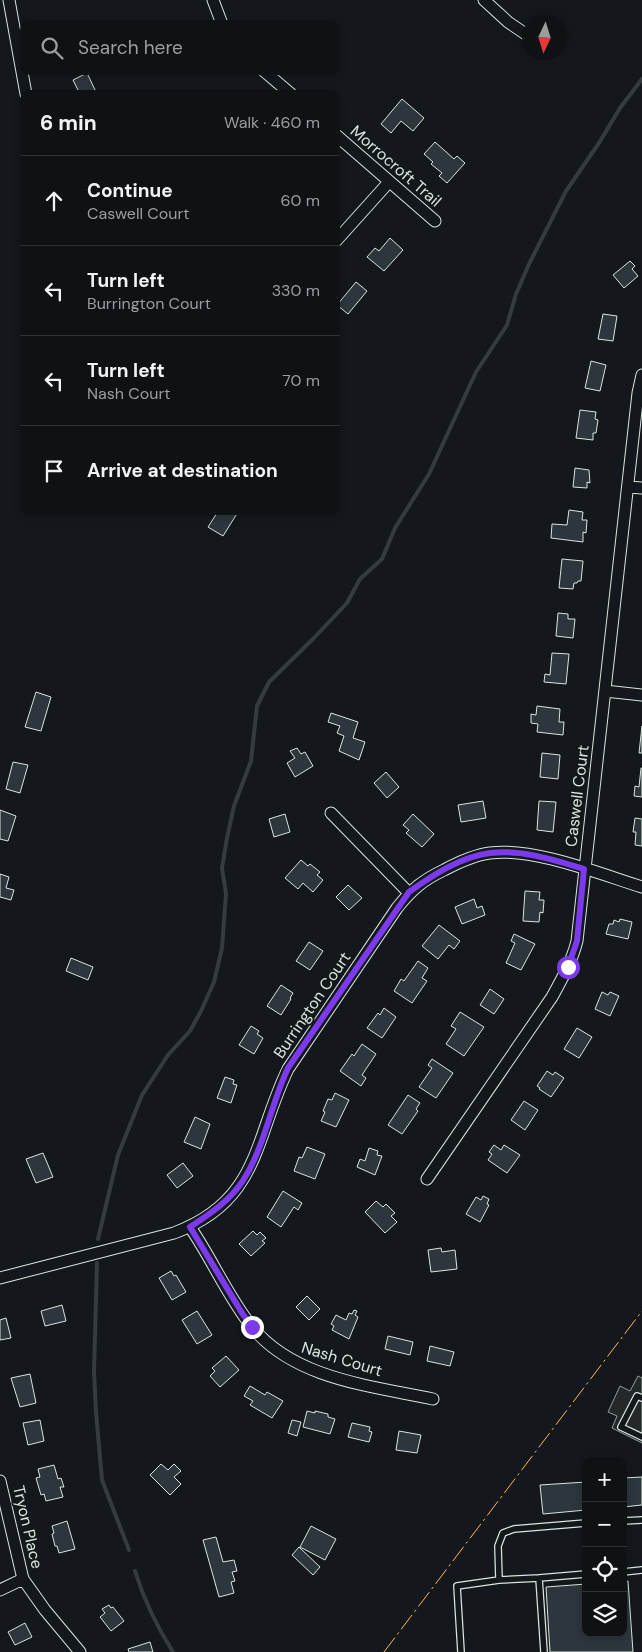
<!DOCTYPE html>
<html lang="en">
<head>
<meta charset="utf-8">
<style>
  body { margin:0; font-family:"DM Sans",sans-serif; background:#181b1e; color:#f1f3f6 }
  .controls { position:absolute; right:15px; bottom:15px; display:grid; overflow:hidden; border-radius:10px; box-shadow:0 2px 8px #0003 }
  .controls button { width:45px; height:45px; display:grid; place-items:center; padding:0; border:0; border-bottom:1px solid #2f3234; background:#0f1215; color:#f1f3f6; font:25px sans-serif }
  .compass { position:absolute; left:522px; top:15px; width:45px; height:45px; border-radius:50%; background:#0f1215; box-shadow:0 2px 8px #0003; rotate:184deg }
  .stop { position:absolute; width:15px; height:15px; margin:-11px; border:4px solid #7c3aed; border-radius:50%; background:#fff }
  .stop.end { background:#7c3aed; border-color:#fff; box-shadow:0 1px 5px #0008 }
  .list { margin:0; padding:0; list-style:none }
  h2 { display:flex; justify-content:space-between; align-items:center; height:65px; margin:0; padding:0 20px; font-size:21px }
  h2 small { font-size:16px; font-weight:400; color:#9b9ea0 }
  .list li { display:grid; grid-template-columns:32px 1fr auto; gap:15px; align-items:center; box-sizing:border-box; height:90px; padding:0 20px; border-top:1px solid #2f3234 }
  .list b { display:block; font-size:19px; white-space:nowrap }
  .list p { margin:0; font-size:16px; white-space:nowrap; color:#9b9ea0 }
  .list em { font-size:16px; font-style:normal; color:#9b9ea0 }
  .icon { flex:none; width:28px; height:28px; fill:none; stroke:currentColor; stroke-width:2; stroke-linecap:round; stroke-linejoin:round }
  .map { position:relative; flex:none; width:642px; height:1652px; overflow:hidden }
  .search { position:absolute; background:#0f1215; box-shadow:0 2px 8px #0003; left:20px; top:20px; width:320px; height:55px; display:flex; align-items:center; gap:12px; box-sizing:border-box; padding:0 18px; border-radius:10px; color:#9b9ea0; font-size:19px }
  .panel { position:absolute; background:#0f1215; box-shadow:0 2px 8px #0003; left:20px; top:90px; width:320px; height:425px; border-radius:10px }
  .map>svg:first-child { display:block }
</style>
</head>
<body>
<div class="map">
<svg width="642" height="1652" viewBox="0 0 642 1652">
  <rect width="100%" height="100%" fill="#14181c"/>
  <path fill="#24282b" stroke="#939e99" d="M638,1376L642,1378V1443L612,1428L617,1416L608,1412L620,1386L630,1391Z"/>
  <g fill="none" stroke-linecap="round" stroke-linejoin="round">
    <path stroke="#363b3e" stroke-width="4" d="M98,1239L118,1155L142,1095L168,1055L190,1031L201,1011L214,982L222,948L226,894L222,868L227,838L234,806L251,761L257,706L269,682L313,639L347,603L360,579L382,559L395,528L429,474L476,372L507,325L516,294L529,264L566,191L599,143L620,108L642,79
      M97,1263L94,1371L96,1412L102,1480L129,1550
      M135,1571C144,1600 157,1627 173,1652"/>
  </g>
  <path fill="#2c363c" stroke="#d8e6dc" d="M87,73L97,94H80L73,80Z
    M402,99L424,118L413,131L401,121L391,133L381,124Z
    M435,142L454,159L457,156L465,163L447,183L439,176L442,173L431,164L433,162L424,154Z
    M390,238L403,250L384,271L367,257L375,248L379,251Z
    M630,261L635,266L632,269L638,276L624,288L613,275Z
    M356,282L367,291L348,314L337,305Z
    M603,314L617,316L613,341L598,339Z
    M591,361L606,365L600,391L585,388Z
    M580,410L596,412L595,419L598,420L596,433H593V440L576,438Z
    M575,468L589,470L590,483L587,482V488L573,487Z
    M569,510L583,512L582,520H587L586,533L583,532V542L551,538L552,524L567,525Z
    M214,511L238,512L223,536L208,527L217,513Z
    M562,559L583,561L581,581H578L577,583H574L573,589L559,588Z
    M558,613L568,614V619H575L573,638L556,636Z
    M552,653L569,654L566,684L544,682L545,674L550,675Z
    M36,692L51,697L41,731L25,727Z
    M537,706L560,709L559,722H564L563,735L537,732L538,724L531,723V714L536,715Z
    M331,713L358,722L353,738L365,742L359,760L339,751L344,736L337,733L340,726L328,722Z
    M642,726V753H639Z
    M297,748L301,754L305,752L313,766L295,777L287,763L295,758L290,751Z
    M542,753L560,755L558,779L540,777Z
    M13,762L28,765L20,793L6,789Z
    M641,768H642V797L634,796L635,786L639,787Z
    M386,772L399,787L387,798L374,783Z
    M483,801L486,818L461,822L458,805Z
    M539,801L556,802L553,832L537,830Z
    M0,810L16,816L8,841L0,839Z
    M285,814L290,832L274,837L269,819Z
    M413,814L434,834L422,847L406,833L409,830L403,825Z
    M635,818L642,819V846L635,845L636,832H633Z
    M301,860L308,866L310,864L320,872L317,875L323,880L313,892L303,883L298,889L285,878Z
    M0,874L9,877L6,888L14,890L11,900L0,897Z
    M348,885L362,898L349,910L336,897Z
    M525,891L540,892L539,900H544L543,913L540,912L539,922L523,921Z
    M474,899L477,908L482,906L485,915L462,924L455,907Z
    M620,919L632,922L628,939L606,934L609,924H613L614,920L619,922Z
    M439,925L460,941L454,949L449,945L438,959L422,946Z
    M514,934L535,944L521,970L506,963L515,943L511,941Z
    M309,942L323,951L310,970L296,961Z
    M71,958L93,967L88,980L66,971Z
    M418,961L428,968L422,978L427,981L412,1003L394,991L401,979L404,981Z
    M281,985L293,993L290,998L291,999L281,1015L267,1006Z
    M490,989L504,999L494,1014L480,1005Z
    M602,992L608,995L610,992L619,996L610,1016L595,1009Z
    M384,1008L396,1017L382,1038L367,1028L378,1013L380,1015Z
    M460,1012L484,1027L464,1056L446,1044L456,1029L451,1026Z
    M251,1026L259,1031L257,1034L263,1038L254,1054L239,1045Z
    M577,1028L592,1037L579,1058L564,1049Z
    M362,1044L376,1054L362,1075L366,1078L361,1086L340,1071L352,1054L354,1056Z
    M432,1059L453,1073L436,1098L419,1087L432,1068L428,1065Z
    M547,1071L553,1075L555,1072L564,1078L551,1097L539,1089L540,1088L537,1086Z
    M225,1077L234,1080L233,1084L237,1085L231,1103L217,1098Z
    M335,1093L349,1100L336,1127L321,1121L325,1112L323,1111L328,1099L332,1100Z
    M408,1095L420,1103L416,1109L418,1111L402,1134L388,1125Z
    M524,1101L538,1110L525,1130L511,1120Z
    M195,1117L210,1124L201,1149L184,1142Z
    M494,1145L501,1150L504,1145L520,1155L507,1173L488,1160L492,1154L489,1152Z
    M307,1147L325,1154L315,1179L294,1171L299,1157L302,1158Z
    M369,1148L378,1151L377,1155L382,1156L375,1175L357,1167L360,1159L365,1161Z
    M43,1153L53,1177L36,1183L26,1159Z
    M183,1163L193,1176L177,1188L167,1175Z
    M283,1191L302,1203L298,1210L294,1207L281,1227L267,1217Z
    M483,1196L489,1199L487,1204L489,1205L480,1222L466,1214L476,1197L481,1200Z
    M376,1201L383,1207L386,1204L395,1213L391,1216L397,1222L385,1233L365,1212Z
    M253,1231L257,1235L260,1232L266,1238L262,1241L265,1243L251,1256L239,1244Z
    M441,1248L442,1252L455,1250L457,1269L431,1272L428,1250Z
    M171,1271L174,1276L176,1275L186,1292L172,1300L159,1278Z
    M307,1296L320,1309L309,1320L296,1307Z
    M62,1305L66,1321L45,1326L41,1311Z
    M354,1310L357,1311L355,1315L358,1317L349,1339L332,1330L334,1326L331,1324L336,1315L346,1320L349,1313L352,1314Z
    M197,1311L212,1335L197,1344L182,1320Z
    M6,1318L11,1338L0,1340V1320Z
    M388,1336L413,1342L410,1355L385,1349Z
    M430,1346L454,1352L450,1366L427,1361Z
    M226,1356L239,1370L220,1387L210,1376L215,1371L212,1368Z
    M30,1374L36,1403L20,1407L11,1378Z
    M250,1386L265,1395L267,1392L283,1401L272,1418L250,1405L253,1401L244,1396Z
    M307,1411L315,1413V1411L328,1414V1417L335,1419L330,1434L303,1427Z
    M40,1420L44,1441L28,1445L23,1423Z
    M292,1420L301,1422L297,1436L288,1433Z
    M352,1423L370,1427L369,1431L372,1432L369,1442L348,1437Z
    M399,1431L421,1435L417,1453L396,1450Z
    M161,1464L168,1470L174,1464L181,1471L174,1477L181,1484L170,1495L150,1475Z
    M54,1465L58,1479L61,1478L64,1487H60L63,1497L46,1501L44,1494L41,1495L36,1478L40,1477L38,1469Z
    M642,1477V1505L623,1507V1478Z
    M586,1482V1510L543,1514L540,1485Z
    M67,1521L75,1549L59,1553L57,1546H55L52,1534L54,1533L52,1526Z
    M311,1526L336,1539L325,1560L300,1547Z
    M216,1537L223,1562L234,1560L237,1571L232,1572L235,1581L231,1582L234,1593L219,1597L203,1540Z
    M299,1547L320,1567L313,1575L292,1555Z
    M628,1581L633,1652H550L546,1587L586,1584V1633H623V1582Z
    M109,1605L111,1608L113,1607L124,1621L111,1631L100,1617L105,1613L102,1609Z
    M25,1623L32,1637L15,1645L8,1632Z
    M150,1642L153,1652H129L128,1649Z"/>
  <g fill="none" stroke-linecap="round" stroke-linejoin="round">
    <g stroke="#d8e6dc" stroke-width="8">
      <path id="service" d="M642,1398L637,1396L621,1427L642,1437
        M623,1521L642,1520
        M623,1572L642,1570
        M499,1580L539,1578
        M461,1652L457,1586L499,1580L498,1546L503,1533L514,1529L586,1523
        M544,1652L539,1578L586,1574"/>
    </g>
    <g stroke="#d8e6dc" stroke-width="13">
      <path id="minor" d="M9,0L26,94
        M213,0L222,24
        M484,0L508,22L530,37
        M264,71L291,94
        M336,135L435,221
        M336,241L389,182
        M628,487L642,488
        M605,691L642,695
        M331,813L409,893
        M427,1179L552,997C562,979 572,961 577,941L638,393L642,375
        M190,1227C212,1259 228,1297 252,1327C294,1379 372,1386 433,1399
        M0,1278L174,1233C260,1201 254,1139 288,1069L397,908C412,889 423,880 444,870C459,862 474,855 490,853C533,847 600,874 642,887
        M0,1481L23,1579L45,1610L80,1652
        M0,1590L23,1579"/>
    </g>
    <use href="#service" stroke="#14181c" stroke-width="5.5"/>
    <use href="#minor" stroke="#14181c" stroke-width="11"/>
    <path stroke="#ffb74d" stroke-width="1" stroke-dasharray="18 4 2.5 4" stroke-linecap="butt" d="M384,1652L642,1311"/>
  </g>
  <g fill="none" stroke-linecap="round" stroke-linejoin="round">
    <path stroke="#7c3aed" stroke-width="6" d="M252,1327L242,1313L190,1227C210,1214 231,1200 244,1179C265,1145 271,1104 288,1068L409,892C433,875 460,857 490,853C521,849 555,860 584,869L577,941L568,967"/>
  </g>
  <g text-anchor="middle" dominant-baseline="central" stroke-width="4" stroke-linejoin="round" paint-order="stroke">
    <g font-size="16" fill="#d8e6dc" stroke="#14181c">
      <text transform="translate(396 166) rotate(41)">Morrocroft Trail</text>
      <text transform="translate(577 796) rotate(-83)">Caswell Court</text>
      <text transform="translate(312 1005) rotate(-56)">Burrington Court</text>
      <text transform="translate(342 1359) rotate(17)">Nash Court</text>
      <text transform="translate(28 1527) rotate(77)">Tryon Place</text>
    </g>
  </g>
</svg>
<div class="controls">
<button>+</button>
<button>−</button>
<button><svg class="icon" aria-label="locate" viewBox="0 0 24 24"><circle cx="12" cy="12" r="6"/><path d="M12 2v4M12 18v4M2 12h4M18 12h4"/></svg></button>
<button><svg class="icon" aria-label="layers" viewBox="0 0 24 24"><path d="M12 4l9 5-9 5-9-5zM3 14l9 5 9-5"/></svg></button>
</div>
<svg class="compass" viewBox="-18 -18 36 36"><path d="M0-13l5 13h-10z" fill="#e53935"/><path d="M0 13l5-13h-10z" fill="#9b9ea0"/></svg>
<div class="stop" style="left:568px;top:967px"></div>
<div class="stop end" style="left:252px;top:1327px"></div>
<div class="search"><svg class="icon" aria-label="search" viewBox="0 0 24 24"><circle cx="10" cy="10" r="6"/><path d="M15 15l6 6"/></svg>Search here</div>
<section class="panel">
<h2>6 min<small>Walk · 460 m</small></h2>
<ul class="list">
<li><svg class="icon" aria-label="ahead" viewBox="0 0 24 24"><path d="M12 20V5M6 11l6-6 6 6"/></svg><div><b>Continue</b><p>Caswell Court</p></div><em>60 m</em></li>
<li><svg class="icon" aria-label="left" viewBox="0 0 24 24"><path d="M17 20v-9H6M10 6l-5 5 5 5"/></svg><div><b>Turn left</b><p>Burrington Court</p></div><em>330 m</em></li>
<li><svg class="icon" aria-label="left" viewBox="0 0 24 24"><path d="M17 20v-9H6M10 6l-5 5 5 5"/></svg><div><b>Turn left</b><p>Nash Court</p></div><em>70 m</em></li>
<li><svg class="icon" aria-label="arrive" viewBox="0 0 24 24"><path d="M6 21V4h12l-3 4 3 4H6"/></svg><div><b>Arrive at destination</b></div></li>
</ul>
</section>
</div>
</body>
</html>
